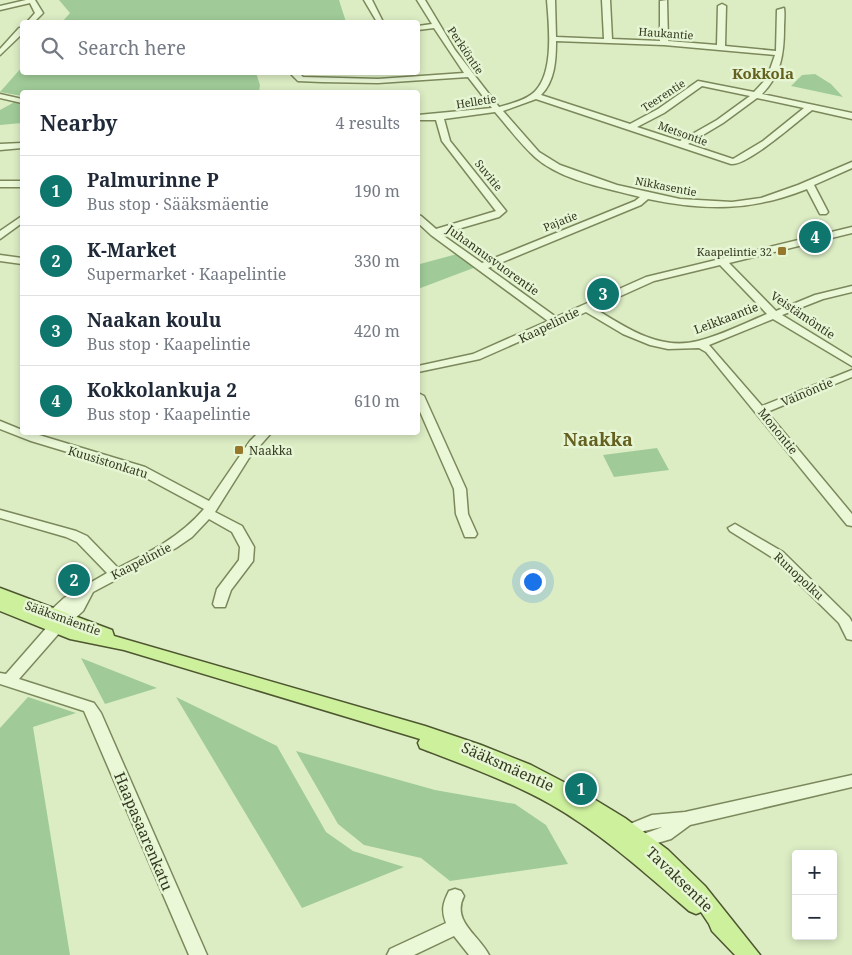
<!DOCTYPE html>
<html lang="en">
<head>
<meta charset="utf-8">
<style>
  body { margin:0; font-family:"Noto Serif",serif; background:#f2f2f3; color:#1f2937 }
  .controls { position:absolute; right:15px; bottom:15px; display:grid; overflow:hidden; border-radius:5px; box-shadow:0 2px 8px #0003 }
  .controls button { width:45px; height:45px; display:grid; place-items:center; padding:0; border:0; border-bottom:1px solid #e0e1e3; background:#fff; color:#1f2937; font:25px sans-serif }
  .you { position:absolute; left:532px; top:581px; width:18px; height:18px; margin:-12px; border:4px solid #fff; border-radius:50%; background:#1a73e8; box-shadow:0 0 0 8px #1a73e833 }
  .badge { display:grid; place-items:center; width:32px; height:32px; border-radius:50%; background:#0f766e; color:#fff; font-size:16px; font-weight:700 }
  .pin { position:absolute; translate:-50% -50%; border:2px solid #fff; box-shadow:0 1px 5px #0006 }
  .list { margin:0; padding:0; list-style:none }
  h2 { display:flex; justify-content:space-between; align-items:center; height:65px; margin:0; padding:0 20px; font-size:21px }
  h2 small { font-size:16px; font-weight:400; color:#747a83 }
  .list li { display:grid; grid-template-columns:32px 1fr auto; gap:15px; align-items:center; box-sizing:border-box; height:70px; padding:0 20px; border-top:1px solid #e0e1e3 }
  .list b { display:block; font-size:19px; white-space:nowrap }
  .list p { margin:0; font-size:16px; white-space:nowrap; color:#747a83 }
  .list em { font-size:16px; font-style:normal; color:#747a83 }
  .icon { flex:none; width:28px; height:28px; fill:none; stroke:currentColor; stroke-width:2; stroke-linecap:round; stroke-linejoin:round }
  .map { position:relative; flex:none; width:852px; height:955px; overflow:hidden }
  .search { position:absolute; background:#fff; box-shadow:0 2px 8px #0003; left:20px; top:20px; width:400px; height:55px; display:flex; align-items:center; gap:12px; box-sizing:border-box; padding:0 18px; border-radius:5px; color:#747a83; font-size:19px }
  .panel { position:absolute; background:#fff; box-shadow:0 2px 8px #0003; left:20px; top:90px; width:400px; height:345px; border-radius:5px }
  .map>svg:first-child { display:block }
</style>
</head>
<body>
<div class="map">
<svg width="852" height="955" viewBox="0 0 852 955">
  <rect width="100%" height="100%" fill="#dcedc4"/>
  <path fill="#a0cb98" d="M59,0H339L346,22H62L70,13Z
    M22,67V72L256,73L260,85L259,92H22V96L0,92Z
    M815,74L831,84L843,97L791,86L802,75Z
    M22,98V123L0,125V110Z
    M457,254L476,267L418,289V262L420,264Z
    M657,448L669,470L614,477L603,455Z
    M81,658L157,688L105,704Z
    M28,697L76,713L33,727L70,955H0V728Z
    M176,697L277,746L326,832L353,851L404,867L302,908Z
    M296,751L435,790L515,804L546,825L568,864L450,881L421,858L364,845L338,824Z"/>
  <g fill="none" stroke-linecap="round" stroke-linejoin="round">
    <g stroke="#7c885b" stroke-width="3">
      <path id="minor" d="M26,0H35L43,13L34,22H27L35,13L30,3L0,10V6Z
        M364,0H372L383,22H377Z
        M417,0H425L455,50L499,107C510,104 523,101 532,94C555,76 549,26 547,0H555L556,37L604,39L602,0H610L612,39L660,41V1L667,0L668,41L717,45L718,6L722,4L726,6L725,46L776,51L777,10L784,8C785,14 784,22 784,28C784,54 781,75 762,94L852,113V119L812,110C798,121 747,166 731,164L536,99L503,111L539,152L560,165L617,185L680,199L732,202L761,198L798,185L852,162V168L814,185L828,212L826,214H820L807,189C752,211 706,211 648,199L641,205L488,268L556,317L646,277L852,227V233L729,263L776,311L815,295L852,286V292L823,299L782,315L852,358V366L773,319L709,345L762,406L852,370V377L767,412L852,514V526L847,525L706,352L699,348L668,349L650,345L623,334L586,312L480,359L418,372V366L473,354L548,321L431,235L418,223V215L421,216L436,229L496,211L442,141L436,120H418V115L492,108L468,77L378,83L322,82L298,81L289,72H298L303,77L378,79L464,73L434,28L418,30V26L432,24ZM556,41L664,45L775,55L767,78L754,92L698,81L658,109L630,124L541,95C555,81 556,60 556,41ZM702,86L750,96L717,120L680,141L637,127L664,113ZM757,98L804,108L763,141L733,159L688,144L723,123ZM495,112C509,128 521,145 536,158C563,181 606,188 640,197L635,201L482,263L441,234L499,217L506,211L450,141L444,119ZM720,265L767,314C745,323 722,335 698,341C660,351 626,328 594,308L654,281Z
        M19,28H22V34L0,55V49Z
        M0,94L22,99V103L0,98Z
        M22,143V148L0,150V144Z
        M0,181H22V187H0Z
        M22,216V223L0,239V231Z
        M0,255L22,258V264L0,261Z
        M418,393L424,396L466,489L468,514L477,534L475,537H465L456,514L454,489L418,407Z
        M0,421L22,430V432H29L145,467L209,501L250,441L259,432H272L249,458L215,512L242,526L254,547L253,561L231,590L225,607H215L213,604L217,589L239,560L240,547L232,532L209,519L192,537L176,548L93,592L83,611L61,631L19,679L94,703L101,713L207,955H189L84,711L0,684V673L6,674L48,626L47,624L50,611L64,598L107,573L77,542L66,537L0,518V510L76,531L87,536L118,568C150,552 180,537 204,509L137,473L31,441L0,429Z
        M735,524L783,552L849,617L852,622V640L847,639L839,623L773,558L730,531L728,528Z
        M852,775V787L690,825L671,839L654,844L638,853L632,851L630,846C636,833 650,833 662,827L644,831L623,843L617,841L615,836L617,831L625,826L652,815L685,812Z
        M455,889L461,891L464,896C451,921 479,935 489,955H469L454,936L414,955H387L390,949L446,923C441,910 443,903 449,891Z"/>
    </g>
    <g stroke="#4e562f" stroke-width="3">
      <path id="major" d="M0,588L112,630L114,636L425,726L481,745L531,765L579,790L625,818L668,850L705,886L760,955H735L712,931L709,924L701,912L696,914L689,911C645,873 601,833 550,804C509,781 464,765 420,748L418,743L420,739L124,650L70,639L0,611Z"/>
    </g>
    <use href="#minor" fill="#eaf8d7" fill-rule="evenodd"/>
    <use href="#major" fill="#cdf09d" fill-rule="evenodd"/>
  </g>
  <g fill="#96782c" stroke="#e6f5d4" stroke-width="2">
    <rect x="777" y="246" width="10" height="10" rx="2.5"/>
    <rect x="234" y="445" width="10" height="10" rx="2.5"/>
  </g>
  <g text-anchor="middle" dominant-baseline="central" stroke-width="5" stroke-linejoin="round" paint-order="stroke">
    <g font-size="11" fill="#33381f" stroke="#e6f5d4">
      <text transform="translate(666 33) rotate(4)">Haukantie</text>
      <text transform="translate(466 50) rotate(56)">Perkiöntie</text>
      <text transform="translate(663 95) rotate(-33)">Teerentie</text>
      <text transform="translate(476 101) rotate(-9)">Helletie</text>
      <text transform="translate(683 133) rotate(20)">Metsontie</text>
      <text transform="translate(489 175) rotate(51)">Suvitie</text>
      <text transform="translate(666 186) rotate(11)">Nikkasentie</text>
      <text transform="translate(560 221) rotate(-22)">Pajatie</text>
    </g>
    <g font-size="11" fill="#33381f" stroke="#e6f5d4" text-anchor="end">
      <text x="772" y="251">Kaapelintie 32</text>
    </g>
    <g font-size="12" fill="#33381f" stroke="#e6f5d4">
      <text transform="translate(493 260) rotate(36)">Juhannusvuorentie</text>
      <text transform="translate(803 315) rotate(34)">Veistämöntie</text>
      <text transform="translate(726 318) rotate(-21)">Leikkaantie</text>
      <text transform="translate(549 325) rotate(-26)">Kaapelintie</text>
      <text transform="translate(807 392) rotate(-23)">Väinöntie</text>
      <text transform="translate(778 431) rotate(51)">Monontie</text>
      <text transform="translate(108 462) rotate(17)">Kuusistonkatu</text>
      <text transform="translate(141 561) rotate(-27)">Kaapelintie</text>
      <text transform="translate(799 576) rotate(43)">Runopolku</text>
      <text transform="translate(63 618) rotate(20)">Sääksmäentie</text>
    </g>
    <g font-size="12" fill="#33381f" stroke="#e6f5d4" text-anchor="start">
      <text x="249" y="450">Naakka</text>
    </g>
    <g font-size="15" font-weight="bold" fill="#64601f" stroke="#e6f5d4">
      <text x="763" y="73">Kokkola</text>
    </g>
    <g font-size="15" fill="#33381f" stroke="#e6f5d4">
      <text transform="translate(508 766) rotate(24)">Sääksmäentie</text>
      <text transform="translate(144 831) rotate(67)">Haapasaarenkatu</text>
      <text transform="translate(680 879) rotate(44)">Tavaksentie</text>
    </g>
    <g font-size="18" font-weight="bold" fill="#64601f" stroke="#e6f5d4">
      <text x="598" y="439">Naakka</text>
    </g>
  </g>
</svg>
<div class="controls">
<button>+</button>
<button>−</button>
</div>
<div class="you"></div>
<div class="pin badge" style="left:581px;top:789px">1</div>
<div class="pin badge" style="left:74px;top:580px">2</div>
<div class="pin badge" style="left:603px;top:294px">3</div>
<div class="pin badge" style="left:815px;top:237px">4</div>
<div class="search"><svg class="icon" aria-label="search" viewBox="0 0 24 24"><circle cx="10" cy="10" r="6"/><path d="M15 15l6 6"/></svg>Search here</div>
<section class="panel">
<h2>Nearby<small>4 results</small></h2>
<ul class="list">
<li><span class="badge">1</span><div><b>Palmurinne P</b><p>Bus stop · Sääksmäentie</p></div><em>190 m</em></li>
<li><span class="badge">2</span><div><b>K-Market</b><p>Supermarket · Kaapelintie</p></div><em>330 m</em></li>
<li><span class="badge">3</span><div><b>Naakan koulu</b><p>Bus stop · Kaapelintie</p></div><em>420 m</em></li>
<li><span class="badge">4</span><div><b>Kokkolankuja 2</b><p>Bus stop · Kaapelintie</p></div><em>610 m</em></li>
</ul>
</section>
</div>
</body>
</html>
